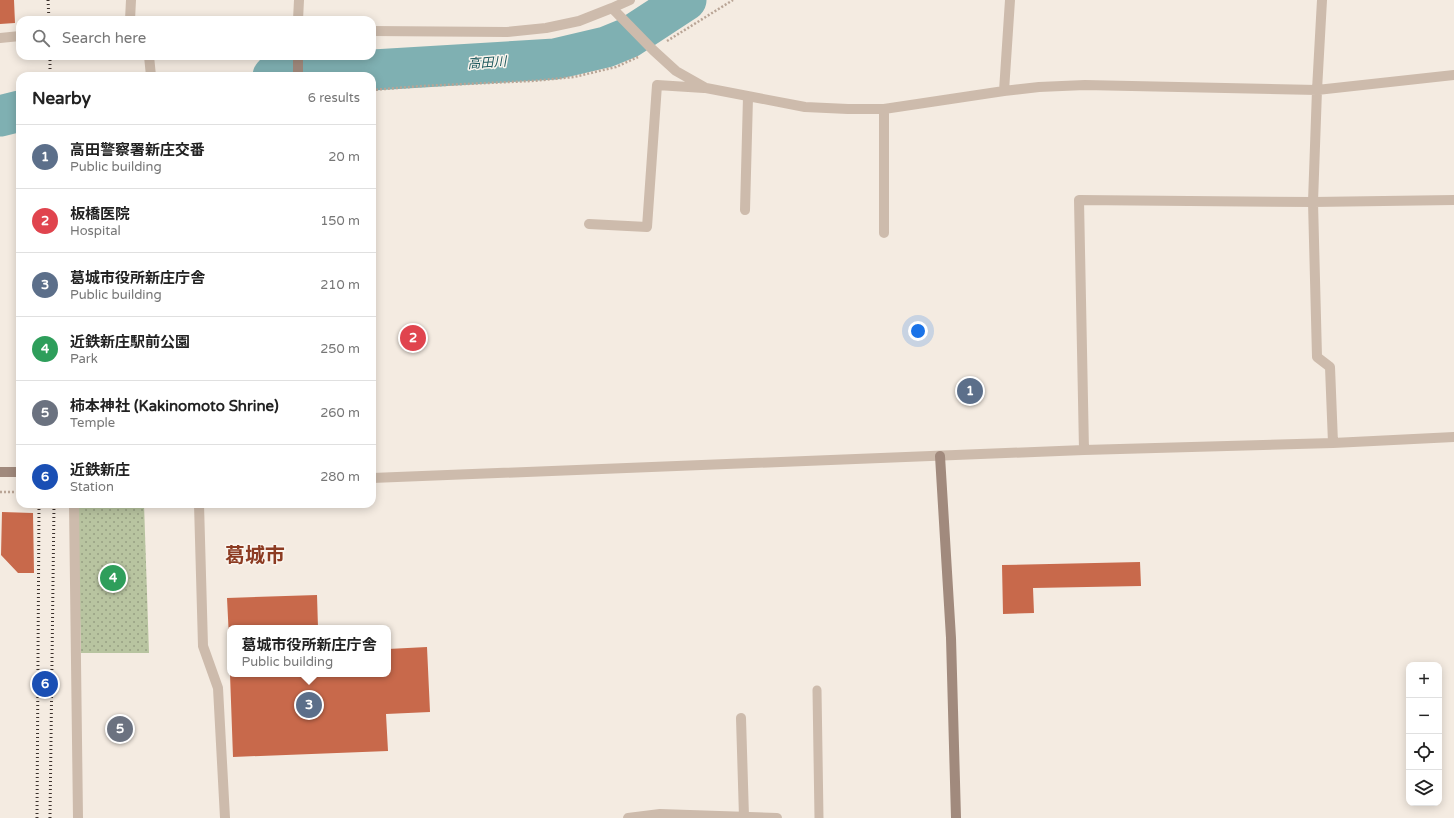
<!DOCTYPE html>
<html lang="en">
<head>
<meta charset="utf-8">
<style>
  body { margin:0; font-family:"Varela Round","Noto Sans JP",sans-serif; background:#f6f6f6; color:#222 }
  .controls { position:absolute; right:12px; bottom:12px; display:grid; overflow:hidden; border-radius:8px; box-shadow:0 2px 10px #0003 }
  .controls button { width:36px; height:36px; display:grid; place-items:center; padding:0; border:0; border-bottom:1px solid #e0e0e0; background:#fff; color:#222; font:20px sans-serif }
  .you { position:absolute; left:918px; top:331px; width:14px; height:14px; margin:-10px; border:3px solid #fff; border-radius:50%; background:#1a73e8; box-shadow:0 0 0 6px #1a73e833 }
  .badge { display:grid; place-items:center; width:26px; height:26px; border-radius:50%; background:#2563eb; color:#fff; font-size:13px; font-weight:700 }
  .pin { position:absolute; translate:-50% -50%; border:2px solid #fff; box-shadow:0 1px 4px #0006 }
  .popup { position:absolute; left:227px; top:625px; width:164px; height:52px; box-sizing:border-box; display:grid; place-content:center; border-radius:8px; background:#fff; filter:drop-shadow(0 1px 3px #0005); font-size:13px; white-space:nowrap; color:#767676 }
  .popup b { font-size:15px; color:#222 }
  .popup::after { content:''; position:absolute; left:50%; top:100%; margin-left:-8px; border:8px solid transparent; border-top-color:#fff }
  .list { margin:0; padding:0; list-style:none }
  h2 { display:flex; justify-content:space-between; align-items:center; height:52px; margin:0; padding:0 16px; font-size:17px }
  h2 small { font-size:13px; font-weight:400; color:#767676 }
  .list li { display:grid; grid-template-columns:26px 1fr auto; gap:12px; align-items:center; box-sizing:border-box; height:64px; padding:0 16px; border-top:1px solid #e0e0e0 }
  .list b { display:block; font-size:15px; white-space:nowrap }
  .list p { margin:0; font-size:13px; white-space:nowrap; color:#767676 }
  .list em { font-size:13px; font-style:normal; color:#767676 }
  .icon { flex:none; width:22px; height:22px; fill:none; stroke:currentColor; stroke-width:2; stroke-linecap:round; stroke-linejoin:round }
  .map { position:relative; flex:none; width:1454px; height:818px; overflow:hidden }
  .search { position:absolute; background:#fff; box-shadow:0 2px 10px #0003; left:16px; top:16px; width:360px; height:44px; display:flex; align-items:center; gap:10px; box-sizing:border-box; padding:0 14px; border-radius:12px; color:#767676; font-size:15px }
  .panel { position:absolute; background:#fff; box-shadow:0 2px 10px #0003; left:16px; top:72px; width:360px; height:436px; border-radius:12px }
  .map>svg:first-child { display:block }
</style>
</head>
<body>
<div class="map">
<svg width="1454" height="818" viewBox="0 0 1454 818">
  <defs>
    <pattern id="park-dots" width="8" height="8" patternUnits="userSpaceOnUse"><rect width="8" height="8" fill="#b8c4a0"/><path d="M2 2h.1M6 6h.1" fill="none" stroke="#97a083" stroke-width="1.8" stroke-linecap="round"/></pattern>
  </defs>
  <rect width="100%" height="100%" fill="#f4ebe1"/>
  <path fill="url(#park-dots)" d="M77,504H144L149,653H81Z"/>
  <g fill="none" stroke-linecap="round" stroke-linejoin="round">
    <path stroke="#7fb0b2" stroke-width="41" d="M273,76L555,59L606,47L628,38L686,0
      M0,116L20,111"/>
  </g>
  <path fill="#c8694b" d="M0,0H14L15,23L0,24Z
    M2,512L33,513L34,573H18L1,555Z
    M1140,562L1141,586L1033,588L1034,613L1003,614L1002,565Z
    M317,595L318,628H230V638H229L227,598Z
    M427,647L430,712L386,714L388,751L233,757L230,674H388V649Z"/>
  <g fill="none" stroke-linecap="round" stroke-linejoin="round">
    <path stroke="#b9a596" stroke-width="2.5" stroke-dasharray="2 2" stroke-linecap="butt" d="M667,41L733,0
      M372,90L422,86L532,81L574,77L616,67L638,57
      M0,492H19"/>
    <path stroke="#cdbbac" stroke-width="9" d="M817,690L819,818"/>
    <path stroke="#cdbbac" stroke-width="10" d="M1322,0L1317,90L1313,202L1317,357L1330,367L1333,443
      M612,8L653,50L676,71L706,88L805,107L848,109H884L1004,91L1039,87L1085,85L1317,90L1454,75
      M130,20L131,0
      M298,20L299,0
      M372,31L507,32L546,28L579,21L612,8L630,0
      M0,38L20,36
      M149,56L151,76
      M1004,91L1010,0
      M745,210L748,97
      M589,224L647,227L657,85L704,88
      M884,233V109
      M1084,450L1079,200L1313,202L1454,200
      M372,478L1084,450L1333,443L1454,437
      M74,504L78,818
      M199,504L203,646L218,688L225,818
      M741,718L744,817
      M628,818L660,814L777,818"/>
    <path stroke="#a18a7d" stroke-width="10" d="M298,56V76
      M940,456L951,638L956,818
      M0,472H20"/>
    <path stroke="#3b302b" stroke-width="3" stroke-dasharray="1 3" stroke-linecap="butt" d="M48,0L49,20
      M50,56V76
      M37,818L39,504
      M50,818L54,504"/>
  </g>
  <g text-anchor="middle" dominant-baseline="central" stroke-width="3" stroke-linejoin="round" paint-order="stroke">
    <g font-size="13" font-style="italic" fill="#1f5a5e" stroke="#fbf5ee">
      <text transform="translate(487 63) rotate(-4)">高田川</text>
    </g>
    <g font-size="20" font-weight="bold" fill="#8c3b22" stroke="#fbf5ee">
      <text x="255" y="556">葛城市</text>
    </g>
  </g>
</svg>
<div class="controls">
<button>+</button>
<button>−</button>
<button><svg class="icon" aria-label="locate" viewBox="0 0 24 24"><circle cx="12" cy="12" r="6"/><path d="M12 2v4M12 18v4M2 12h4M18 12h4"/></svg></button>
<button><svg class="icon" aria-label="layers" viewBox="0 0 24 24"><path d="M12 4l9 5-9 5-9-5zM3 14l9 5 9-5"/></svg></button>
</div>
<div class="you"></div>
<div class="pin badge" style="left:970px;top:391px;background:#5c6f8a">1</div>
<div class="pin badge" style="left:413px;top:338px;background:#e0444e">2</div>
<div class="pin badge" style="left:309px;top:705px;background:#5c6f8a">3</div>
<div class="popup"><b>葛城市役所新庄庁舎</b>Public building</div>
<div class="pin badge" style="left:113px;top:578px;background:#2e9e5b">4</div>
<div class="pin badge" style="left:120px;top:729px;background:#6b7280">5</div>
<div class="pin badge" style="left:45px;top:684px;background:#1a4fb4">6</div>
<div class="search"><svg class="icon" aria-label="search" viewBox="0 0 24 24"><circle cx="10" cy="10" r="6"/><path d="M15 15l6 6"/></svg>Search here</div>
<section class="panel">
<h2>Nearby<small>6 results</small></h2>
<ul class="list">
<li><span class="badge" style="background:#5c6f8a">1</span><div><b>高田警察署新庄交番</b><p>Public building</p></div><em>20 m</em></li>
<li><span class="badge" style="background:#e0444e">2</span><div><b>板橋医院</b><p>Hospital</p></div><em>150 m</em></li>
<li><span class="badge" style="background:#5c6f8a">3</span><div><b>葛城市役所新庄庁舎</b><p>Public building</p></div><em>210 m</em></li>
<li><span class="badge" style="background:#2e9e5b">4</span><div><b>近鉄新庄駅前公園</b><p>Park</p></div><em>250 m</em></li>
<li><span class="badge" style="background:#6b7280">5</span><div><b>柿本神社 (Kakinomoto Shrine)</b><p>Temple</p></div><em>260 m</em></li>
<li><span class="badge" style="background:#1a4fb4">6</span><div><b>近鉄新庄</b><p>Station</p></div><em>280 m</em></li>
</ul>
</section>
</div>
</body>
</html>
